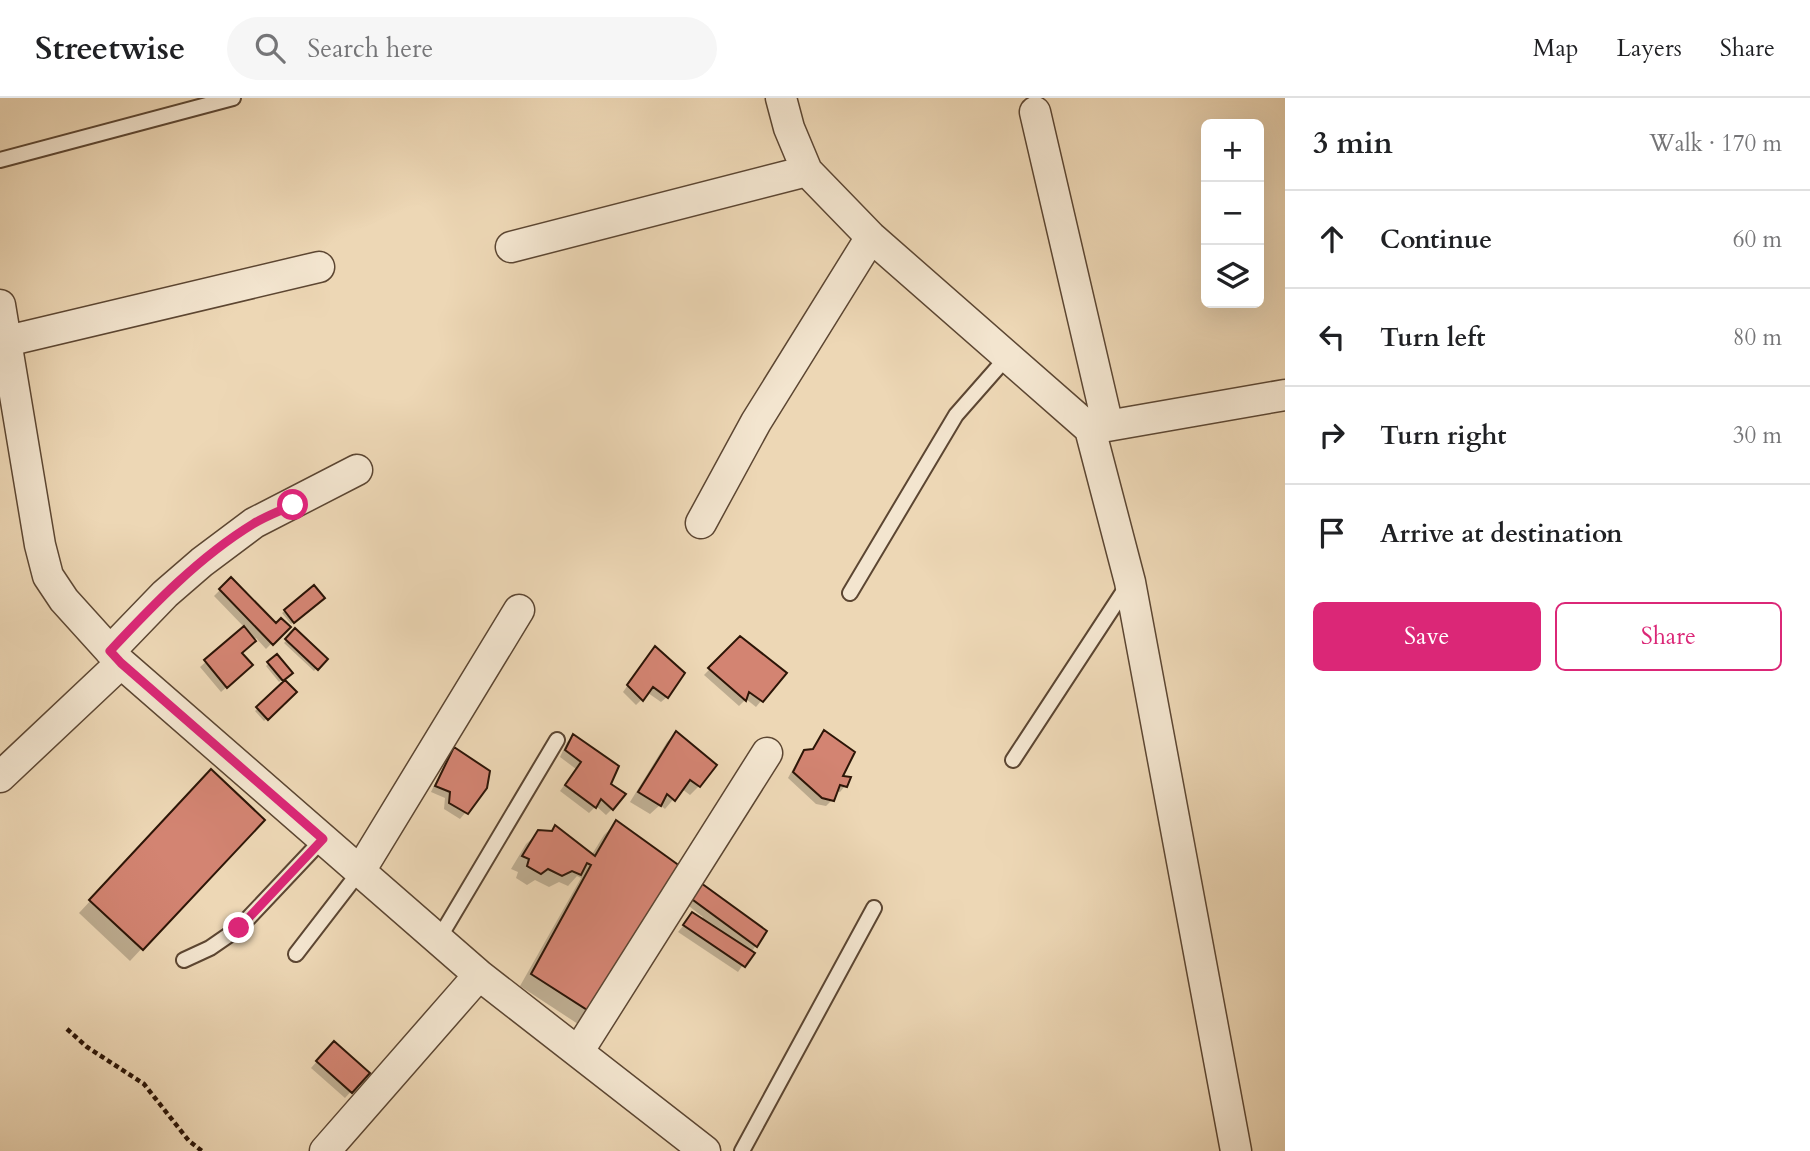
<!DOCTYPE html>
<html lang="en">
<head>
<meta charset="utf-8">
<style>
  body { margin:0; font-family:Cardo,serif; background:#f6f6f6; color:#202124 }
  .controls { position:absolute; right:21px; top:21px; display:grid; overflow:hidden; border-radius:10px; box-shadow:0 7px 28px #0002 }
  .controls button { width:63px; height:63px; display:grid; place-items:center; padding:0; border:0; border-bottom:2px solid #e0e0e0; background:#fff; color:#202124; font:35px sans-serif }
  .stop { position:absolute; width:21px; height:21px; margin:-16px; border:5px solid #db2777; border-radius:50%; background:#fff }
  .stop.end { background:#db2777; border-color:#fff; box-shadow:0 2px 7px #0008 }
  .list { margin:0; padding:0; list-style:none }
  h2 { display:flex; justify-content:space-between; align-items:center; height:91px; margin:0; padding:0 28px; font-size:30px }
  h2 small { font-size:23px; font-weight:400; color:#757577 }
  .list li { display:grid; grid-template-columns:46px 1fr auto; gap:21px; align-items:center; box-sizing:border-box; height:98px; padding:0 28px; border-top:2px solid #e0e0e0 }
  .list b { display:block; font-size:26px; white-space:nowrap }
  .list em { font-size:23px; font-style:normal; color:#757577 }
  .actions { display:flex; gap:14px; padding:21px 28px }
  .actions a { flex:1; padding:16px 0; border:2px solid #db2777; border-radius:10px; text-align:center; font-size:24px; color:#db2777 }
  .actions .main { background:#db2777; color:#fff }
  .icon { flex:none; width:38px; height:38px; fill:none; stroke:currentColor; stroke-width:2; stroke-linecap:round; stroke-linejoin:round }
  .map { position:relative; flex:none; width:1285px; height:1053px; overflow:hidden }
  header { display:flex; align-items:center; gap:42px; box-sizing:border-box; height:98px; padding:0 35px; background:#fff; border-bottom:2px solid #e0e0e0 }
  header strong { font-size:33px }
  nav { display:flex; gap:38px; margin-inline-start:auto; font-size:24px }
  .search { width:490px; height:63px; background:#f6f6f6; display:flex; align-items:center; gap:18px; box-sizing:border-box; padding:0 24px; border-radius:38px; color:#757577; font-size:26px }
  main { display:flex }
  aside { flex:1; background:#fff }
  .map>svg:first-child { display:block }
</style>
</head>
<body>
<header>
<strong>Streetwise</strong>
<div class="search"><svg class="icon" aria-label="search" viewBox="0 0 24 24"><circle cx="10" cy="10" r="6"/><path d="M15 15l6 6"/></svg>Search here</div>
<nav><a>Map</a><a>Layers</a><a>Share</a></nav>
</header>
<main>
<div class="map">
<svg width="1285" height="1053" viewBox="0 0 1285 1053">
  <rect width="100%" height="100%" fill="#edd7b5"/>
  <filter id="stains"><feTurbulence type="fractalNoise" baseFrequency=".00286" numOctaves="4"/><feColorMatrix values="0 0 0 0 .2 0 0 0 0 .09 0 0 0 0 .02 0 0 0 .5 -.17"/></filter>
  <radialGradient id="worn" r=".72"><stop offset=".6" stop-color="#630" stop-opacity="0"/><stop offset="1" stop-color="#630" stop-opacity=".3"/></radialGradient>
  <path fill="#0003" d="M231,481L276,527L288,529L266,551L256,540L240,555L245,573L221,594L200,569L245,530L214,498Z
    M314,489L323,500L291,526L282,515Z
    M296,533L325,561L314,573L284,545Z
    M740,540L784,575L756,609L746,601L739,608L704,577Z
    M650,556L667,599L661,604L648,595L636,607L623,594Z
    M277,558L290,575L279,584L266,568Z
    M285,584L295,594L264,623L255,613Z
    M824,634L845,688L840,694L836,693L832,702L826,708L816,706L788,680L799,660L805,654L811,653Z
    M676,635L699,688L690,697L682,691L665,711L660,707L650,716L630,704L667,644Z
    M573,638L609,686L612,711L606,717L596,708L589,715L560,693L576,671L560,659L567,644Z
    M455,651L486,690L460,721L444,711L445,700L431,694L449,656Z
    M199,686L262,722L130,863L79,815Z
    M616,725L681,772L578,926L520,888L581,780L577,778L568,788L559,784L549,789L535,782L527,787L516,780L518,774L511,771L526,746L539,734L549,735L555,729L591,758L604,737Z
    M695,793L765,834L738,874L678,834L693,816L701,821L703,819L685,805Z
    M328,951L368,975L345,1000L311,970Z"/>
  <path fill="#d38472" stroke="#2c1507" stroke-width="2" d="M231,479L276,525L281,520L291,529L273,547L219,491Z
    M314,487L325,500L294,525L284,512Z
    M244,528L256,543L242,555L253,567L227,590L204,562Z
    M295,530L328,561L318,572L285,541Z
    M740,538L787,575L763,604L749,594L746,603L708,570Z
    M655,548L685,575L668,600L653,589L643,603L627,587Z
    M277,556L293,575L283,583L267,564Z
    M285,582L297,594L268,622L256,609Z
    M824,632L855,654L843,678L851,679L847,689L840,687L834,703L822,700L793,674L804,652L813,651Z
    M676,633L717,667L700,689L690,682L675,703L667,696L661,708L638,694Z
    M573,636L619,668L611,686L626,696L613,712L601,701L596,710L565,687L581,664L565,652Z
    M454,649L490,673L487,690L468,716L449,705L450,694L435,688Z
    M211,671L265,722L143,852L89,802Z
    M616,722L684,771L592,915L531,876L591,767L587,765L581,777L572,773L562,778L548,771L541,776L527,768L529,761L522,758L538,732L552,733L555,727L595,758Z
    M701,785L767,833L757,849L689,799Z
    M692,814L755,855L745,869L683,827Z
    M334,943L370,975L352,995L316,963Z"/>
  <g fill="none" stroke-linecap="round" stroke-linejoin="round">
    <g stroke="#5c4632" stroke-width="18">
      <path id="service" d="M0,62L233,0
        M850,495L956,317L1007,259
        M1013,662L1129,485
        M438,842L557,642
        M296,856L360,773
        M184,862L210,850L239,830L323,741
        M742,1053L874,810"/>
    </g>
    <g stroke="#5c4632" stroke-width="33">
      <path id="minor" d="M781,0L789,30L807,73L871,139L1090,331L1285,297
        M1035,14L1108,328
        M511,149L807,73
        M0,207L40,447L48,478L64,502L121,565L479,877L705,1053
        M7,243L319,169
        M1090,331L1130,484L1236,1053
        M701,425L756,324L871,139
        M110,553L165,496L202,464L254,425L357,372
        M0,679L121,565
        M360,773L519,512
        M578,954L767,655
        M325,1053L479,877"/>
    </g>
    <path stroke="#2c1507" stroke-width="4.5" stroke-dasharray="5 3.5" stroke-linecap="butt" d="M67,931L87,949L144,986L189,1043L202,1053"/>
    <use href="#service" stroke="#f3e5cf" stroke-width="14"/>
    <use href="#minor" stroke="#f3e5cf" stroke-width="30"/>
  </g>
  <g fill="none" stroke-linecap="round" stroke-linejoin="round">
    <path stroke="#db2777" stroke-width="9" d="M239,830L323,741L121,565L110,553C153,507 199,459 253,426C266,418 280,413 293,407"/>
  </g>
  <rect width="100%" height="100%" filter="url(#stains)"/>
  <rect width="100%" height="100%" fill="url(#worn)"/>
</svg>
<div class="controls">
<button>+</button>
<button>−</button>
<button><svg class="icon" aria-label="layers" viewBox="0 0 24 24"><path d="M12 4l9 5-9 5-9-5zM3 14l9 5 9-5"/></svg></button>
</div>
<div class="stop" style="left:293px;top:407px"></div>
<div class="stop end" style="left:239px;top:830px"></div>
</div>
<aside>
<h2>3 min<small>Walk · 170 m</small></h2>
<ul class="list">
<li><svg class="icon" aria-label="ahead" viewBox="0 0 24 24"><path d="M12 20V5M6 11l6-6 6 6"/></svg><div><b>Continue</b></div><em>60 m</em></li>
<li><svg class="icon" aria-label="left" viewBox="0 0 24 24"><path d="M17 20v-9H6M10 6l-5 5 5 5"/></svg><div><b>Turn left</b></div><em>80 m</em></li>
<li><svg class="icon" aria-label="right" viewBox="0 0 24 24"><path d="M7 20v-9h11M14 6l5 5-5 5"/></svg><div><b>Turn right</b></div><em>30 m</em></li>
<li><svg class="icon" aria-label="arrive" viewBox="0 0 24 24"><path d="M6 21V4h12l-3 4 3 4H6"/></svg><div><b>Arrive at destination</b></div></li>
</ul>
<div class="actions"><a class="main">Save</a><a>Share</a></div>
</aside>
</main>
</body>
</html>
